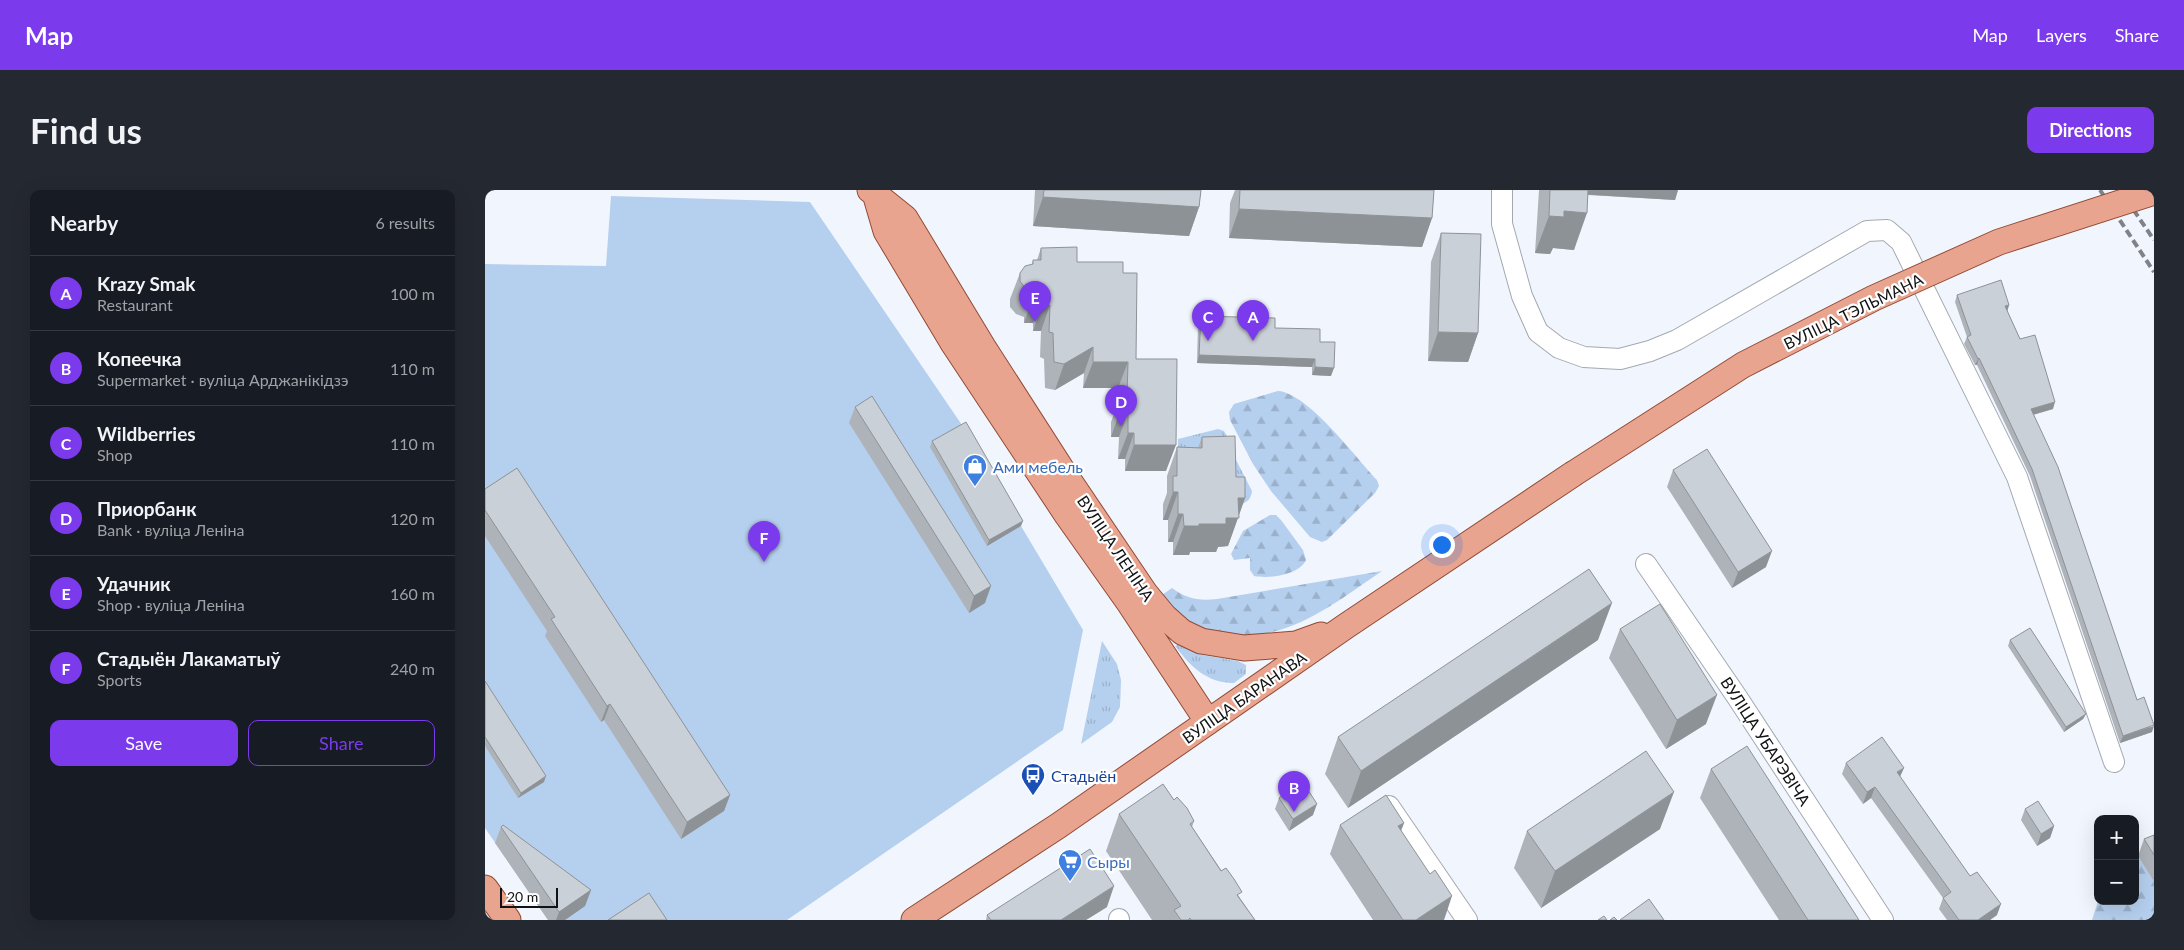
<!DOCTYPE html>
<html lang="en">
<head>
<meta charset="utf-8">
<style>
  body { margin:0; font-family:Lato,sans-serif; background:#242831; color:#f1f3f6 }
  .controls { position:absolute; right:15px; bottom:15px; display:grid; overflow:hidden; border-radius:10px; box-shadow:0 5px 20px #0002 }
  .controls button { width:45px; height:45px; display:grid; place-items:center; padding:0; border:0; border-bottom:1px solid #363941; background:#171b24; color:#f1f3f6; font:25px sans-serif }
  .scale { position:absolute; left:15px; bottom:12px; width:58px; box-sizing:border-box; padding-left:5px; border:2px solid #101214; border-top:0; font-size:14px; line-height:18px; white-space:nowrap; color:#101214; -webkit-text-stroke:4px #fff; paint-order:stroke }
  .you { position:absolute; left:956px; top:354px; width:18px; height:18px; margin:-12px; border:4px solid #fff; border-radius:50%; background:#1a73e8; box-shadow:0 0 0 8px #1a73e833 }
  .badge { display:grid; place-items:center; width:32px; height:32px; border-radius:50%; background:#7c3aed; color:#fff; font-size:16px; font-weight:700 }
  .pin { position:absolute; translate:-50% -41px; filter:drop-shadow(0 1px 2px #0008) }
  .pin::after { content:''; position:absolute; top:26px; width:18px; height:15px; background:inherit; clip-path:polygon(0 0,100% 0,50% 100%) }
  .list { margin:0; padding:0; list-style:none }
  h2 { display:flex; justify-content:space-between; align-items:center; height:65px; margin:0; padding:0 20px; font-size:21px }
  h2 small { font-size:16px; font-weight:400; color:#9ea1a6 }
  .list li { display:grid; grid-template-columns:32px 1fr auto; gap:15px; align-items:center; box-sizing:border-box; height:75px; padding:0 20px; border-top:1px solid #363941 }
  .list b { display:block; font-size:19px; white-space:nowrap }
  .list p { margin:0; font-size:16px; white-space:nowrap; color:#9ea1a6 }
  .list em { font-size:16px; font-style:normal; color:#9ea1a6 }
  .actions { display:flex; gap:10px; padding:15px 20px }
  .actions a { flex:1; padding:11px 0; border:1px solid #7c3aed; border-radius:10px; text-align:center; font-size:18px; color:#7c3aed }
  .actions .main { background:#7c3aed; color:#fff }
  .map { position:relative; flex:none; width:1669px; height:730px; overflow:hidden; border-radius:10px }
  header { display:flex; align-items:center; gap:30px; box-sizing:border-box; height:70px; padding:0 25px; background:#7c3aed; color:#fff }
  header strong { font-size:24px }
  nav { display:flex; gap:28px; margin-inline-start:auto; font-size:18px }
  .intro { display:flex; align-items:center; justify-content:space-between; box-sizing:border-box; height:120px; padding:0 30px }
  h1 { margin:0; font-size:35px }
  .button { padding:12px 22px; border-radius:10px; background:#7c3aed; color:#fff; font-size:18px; font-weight:700 }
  main { display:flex; gap:30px; padding:0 30px }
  aside { flex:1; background:#171b24; border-radius:10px; box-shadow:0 5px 20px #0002 }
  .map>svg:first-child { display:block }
</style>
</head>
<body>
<header>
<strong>Map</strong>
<nav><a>Map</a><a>Layers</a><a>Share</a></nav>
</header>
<div class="intro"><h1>Find us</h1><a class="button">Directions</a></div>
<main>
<aside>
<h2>Nearby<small>6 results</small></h2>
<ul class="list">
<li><span class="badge">A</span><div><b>Krazy Smak</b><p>Restaurant</p></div><em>100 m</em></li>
<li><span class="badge">B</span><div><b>Копеечка</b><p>Supermarket · вуліца Арджанікідзэ</p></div><em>110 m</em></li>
<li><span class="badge">C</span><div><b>Wildberries</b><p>Shop</p></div><em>110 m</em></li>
<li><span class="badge">D</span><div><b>Приорбанк</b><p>Bank · вуліца Леніна</p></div><em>120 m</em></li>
<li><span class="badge">E</span><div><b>Удачник</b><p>Shop · вуліца Леніна</p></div><em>160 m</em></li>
<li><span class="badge">F</span><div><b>Стадыён Лакаматыў</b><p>Sports</p></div><em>240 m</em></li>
</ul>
<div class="actions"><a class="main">Save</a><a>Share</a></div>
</aside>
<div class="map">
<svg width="1669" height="730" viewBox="0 0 1669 730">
  <defs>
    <pattern id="grass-tufts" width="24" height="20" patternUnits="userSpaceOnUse" patternTransform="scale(1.25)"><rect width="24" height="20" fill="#b5cfee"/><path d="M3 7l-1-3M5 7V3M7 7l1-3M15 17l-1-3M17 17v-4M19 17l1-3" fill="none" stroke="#9bb1cb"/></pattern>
    <pattern id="forest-firs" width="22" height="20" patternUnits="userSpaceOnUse" patternTransform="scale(1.25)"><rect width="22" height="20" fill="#b5cfee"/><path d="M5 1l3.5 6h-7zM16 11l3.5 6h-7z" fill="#9bb1cb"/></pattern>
  </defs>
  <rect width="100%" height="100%" fill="#f1f6fe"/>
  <path fill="url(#grass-tufts)" d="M733,239L739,241L745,252L693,266V249Z
    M747,262L767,301C766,310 762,312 753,316Z
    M617,451L632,474L636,490L635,517L627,532L596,554Z
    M696,453L717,465L753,471L761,475V484L749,493C722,493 706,477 690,456Z"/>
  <path fill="url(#forest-firs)" d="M793,201C823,203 872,269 892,290L894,296L890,303L842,350L837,352L825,347L786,301L768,274L745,230L744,222L749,214Z
    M785,325H791L796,330L818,360L821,370C814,385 784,389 769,386L765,380V368L749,370L746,364L758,341Z
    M897,381C850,413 799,455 739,444C727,442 716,440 706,434C695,427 684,415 674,407L687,398C702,409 714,411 732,409Z
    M1650,661L1669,692V730H1607L1613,711H1650Z"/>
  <path fill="#b5cfee" d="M126,6L325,12L479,238L502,355L536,336L598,440L578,540L302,730H63L0,638V74L121,76Z"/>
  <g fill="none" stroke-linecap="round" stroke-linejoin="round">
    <g stroke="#a4a9b0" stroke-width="22">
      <path id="minor" d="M1017,0V34L1037,106L1053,142L1074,158L1099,167L1135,169L1165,161L1192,150L1382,41L1402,40L1416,52L1532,287L1629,572
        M1161,374L1252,507L1398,730
        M904,616L982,730
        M634,729V730"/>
    </g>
    <g stroke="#934a33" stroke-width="27">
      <path id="major" d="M385,0L420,28L498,157L579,283L660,403L679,426L697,442L716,451L759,458L811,454L836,445
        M391,7L401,41L468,153L582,325L645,414L723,532
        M0,698L23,730
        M429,730L573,636L861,436L1088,284"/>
    </g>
    <use href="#minor" stroke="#fff" stroke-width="20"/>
    <use href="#major" stroke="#e8a48f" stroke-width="25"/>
    <path stroke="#7f8287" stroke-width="4" stroke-dasharray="8 4" stroke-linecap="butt" d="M1615,0L1669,82
      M1635,0L1669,50"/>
    <g stroke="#934a33" stroke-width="27" stroke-linecap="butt">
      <path id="major-bridge" d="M1088,284L1258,175L1389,108L1514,52L1669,2"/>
    </g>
    <use href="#major-bridge" stroke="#e8a48f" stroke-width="25"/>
  </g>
  <path fill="#aeb3b9" d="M550,0H716L714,17L704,46L548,36Z
    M750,0H949L947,28L937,57L744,48L745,13Z
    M1054,0H1193L1190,10L1103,5L1089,60L1068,58L1065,64L1050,63Z
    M956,43L993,143L983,172L943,171L946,72Z
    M556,58L592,72L638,83L651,169L681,281H640V269H633L634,247H626V232L633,213V198H598L599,183L570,200L560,198L559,169L555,167L556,141H548V133H539V127L531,124L525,117V109L535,83L547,74L548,70H552Z
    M1472,105L1524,115L1522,121L1568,219L1548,225L1652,510L1667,542L1635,553L1545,286L1492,175H1490L1479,154L1482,147L1470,112Z
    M716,126L790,138L835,152L846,186L827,185V177L712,173L713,133Z
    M370,217L500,413L484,423L364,233Z
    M717,247L751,287L760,308L743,356L733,357L731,362H705L704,365H688V352H683V330H678V314L682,303V286L692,257L713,258Z
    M447,251L536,336L502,356L445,257Z
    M1188,280L1281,377L1247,398L1182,297Z
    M0,299L245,605L239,621L196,649L119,530L116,532L60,446L62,441L0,346Z
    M1135,439L1221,534L1181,559L1124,468Z
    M1113,450L863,618L840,584L853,547Z
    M1525,450L1601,524L1598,529L1579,542L1523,456Z
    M0,491L59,592L33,608L0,556Z
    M1361,573L1415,587L1512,725L1505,730H1462L1454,719L1458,708L1386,608L1378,614L1357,584Z
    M1226,579L1374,730H1294L1215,608Z
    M794,608L828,625L804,641L790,619Z
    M689,610L709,631L707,637L770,730H667L621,661L634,624Z
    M1540,619L1569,636L1565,648L1552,656L1536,630Z
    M919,633L916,640L959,730H888L845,664L855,635Z
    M16,637L106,700L100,716L80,730H63L10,653Z
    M1175,639L1056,718L1029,678L1042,641Z
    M1669,645V692L1653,666L1659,649Z
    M622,717L601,730H501L502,725Z"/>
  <path fill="#8d9296" d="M1093,0H1193L1190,10L1092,4Z
    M558,7L714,17L704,46L548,36Z
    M754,19L947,28L937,57L744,48Z
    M1079,21L1102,23L1089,60L1068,58L1065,64L1050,63L1064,26Z
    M548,107H557L548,133H539Z
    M557,115H565L556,141H548Z
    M1524,115L1522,122L1520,116Z
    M953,142L993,143L983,172L943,171Z
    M608,157L599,183L570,200L579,174Z
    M714,165L830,169L827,177L712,173Z
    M1494,168L1492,175H1490L1493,169Z
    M608,172H643L633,198H598Z
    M830,177L849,178L846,186L827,185Z
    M1570,212L1568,219L1543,226L1546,219Z
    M635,221L643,222L634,247H626Z
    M643,243H649L640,269H633Z
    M649,255H691L681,281H640Z
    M688,302H693L683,330H678Z
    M753,308H760L743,356L733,357L731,362H705L704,365H688L699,336L741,328Z
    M693,324H698L688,352H683Z
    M538,331L536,336L502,356L504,350Z
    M1287,361L1281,377L1247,398L1253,382Z
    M506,396L500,413L484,423L489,406Z
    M1127,413L1113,450L863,618L876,581Z
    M1232,505L1221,534L1181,559L1192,530Z
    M125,514L119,530L116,532L122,516Z
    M1601,524L1598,529L1579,542L1581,537Z
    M1669,536L1667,542L1635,553L1638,546Z
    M1419,578L1414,589L1412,582Z
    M61,586L59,592L33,608L36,603Z
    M1390,597L1386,608L1378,614L1382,602Z
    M1189,602L1175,639L1056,718L1070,681Z
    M245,605L239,621L196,649L202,632Z
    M832,614L828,625L804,641L808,629Z
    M919,633L908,662L913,636Z
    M1569,636L1565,648L1552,656L1556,644Z
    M629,696L622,717L601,730H576Z
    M106,700L100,716L80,730H71L74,722Z
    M967,706L959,730H931Z
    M1516,714L1512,725L1505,730H1493Z"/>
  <path fill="#cad0d7" stroke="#8d9296" d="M559,0H716L714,17L558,7Z
    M755,0H949L947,28L754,19Z
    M1065,0H1103L1102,23L1079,21V27L1064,26Z
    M956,43L996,44L993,143L953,142Z
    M592,57V72H638V83H652L651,169H692L691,255H649V243H643V222L635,221L636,207H642L643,172H608V157L579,174L569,172L568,143L564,142L565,115H557V107H548V101L540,98L535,91V83L540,76L548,74V70H556V58Z
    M1516,90L1524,115L1520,116L1535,149L1550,145L1570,212L1546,219L1573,277L1652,510L1659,507L1669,535L1638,546L1547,279L1494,168L1493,169L1482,147L1486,145L1472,105Z
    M716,126L790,128V138L835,139V152H850L849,178L830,177V169L714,165Z
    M387,206L506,396L489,406L370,217Z
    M481,232L538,331L504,350L447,251Z
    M750,246L751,287H760V308H753L754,328H741V334H714V336H699L698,324H693V302H688V286H692V257L717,258V247Z
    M1222,259L1287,361L1253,382L1188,280Z
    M32,278L245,605L202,632L125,514L122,516L66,429L70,427L0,320V299Z
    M1104,379L1127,413L876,581L853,547Z
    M1175,414L1232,505L1192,530L1135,439Z
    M1545,438L1601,524L1581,537L1525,450Z
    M0,491L61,586L36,603L0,547Z
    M1397,547L1419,578L1412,582L1485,686L1492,682L1516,714L1493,730H1474L1458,708L1466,702L1390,597L1382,602L1361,573Z
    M1262,556L1374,730H1323L1226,579Z
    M1161,561L1189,602L1070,681L1042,641Z
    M818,592L832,614L808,629L794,608Z
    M678,594L689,610L692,607L702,618L709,631L705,634L736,681L741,678L749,689L757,702L752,705L770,730H706L705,728L703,730H696L689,720L696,716L634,624Z
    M901,605L919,633L913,636L945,684L950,680L967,706L931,730H918L855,635Z
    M1553,611L1569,636L1556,644L1540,619Z
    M18,635L106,700L74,722L16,637Z
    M1669,645V665L1659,649Z
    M605,659L629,696L576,730H506L502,725Z
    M164,703L182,730H123Z
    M1164,709L1179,730H1135Z
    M1119,726L1122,730H1113Z
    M1129,727L1132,730H1125Z"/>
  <defs>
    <g id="shop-pin" transform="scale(1.25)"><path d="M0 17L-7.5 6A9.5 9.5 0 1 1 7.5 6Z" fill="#3f7fe0" stroke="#fff"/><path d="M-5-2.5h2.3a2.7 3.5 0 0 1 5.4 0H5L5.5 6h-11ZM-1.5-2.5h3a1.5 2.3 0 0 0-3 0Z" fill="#fff"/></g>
    <g id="bus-pin" transform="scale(1.25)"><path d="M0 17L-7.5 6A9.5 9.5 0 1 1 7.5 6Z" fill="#1a4fb4" stroke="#fff"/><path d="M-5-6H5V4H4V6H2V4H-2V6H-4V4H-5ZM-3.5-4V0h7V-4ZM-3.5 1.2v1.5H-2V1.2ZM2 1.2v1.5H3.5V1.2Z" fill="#fff"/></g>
    <g id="supermarket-pin" transform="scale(1.25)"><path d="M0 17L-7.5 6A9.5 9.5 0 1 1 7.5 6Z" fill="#3f7fe0" stroke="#fff"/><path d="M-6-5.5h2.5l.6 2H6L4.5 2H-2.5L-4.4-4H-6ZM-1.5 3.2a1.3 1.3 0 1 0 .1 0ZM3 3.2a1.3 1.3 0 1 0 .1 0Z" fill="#fff"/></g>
  </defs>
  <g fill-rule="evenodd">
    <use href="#shop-pin" x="490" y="276"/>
    <use href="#bus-pin" x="548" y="585"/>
    <use href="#supermarket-pin" x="585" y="671"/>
  </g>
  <g text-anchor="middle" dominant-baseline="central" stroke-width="4.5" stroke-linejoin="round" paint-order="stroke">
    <g font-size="16" fill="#101214" stroke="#fff">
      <text transform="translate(1368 121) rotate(-26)">ВУЛІЦА ТЭЛЬМАНА</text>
      <text transform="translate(631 358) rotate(56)">ВУЛІЦА ЛЕНІНА</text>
      <text transform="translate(759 507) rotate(-35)">ВУЛІЦА БАРАНАВА</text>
      <text transform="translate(1281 551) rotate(57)">ВУЛІЦА УБАРЭВІЧА</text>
    </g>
    <g font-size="16" fill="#366cbe" stroke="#fff" text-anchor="start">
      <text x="508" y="276">Ами мебель</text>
      <text x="602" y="671">Сыры</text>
    </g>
    <g font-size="16" fill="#164399" stroke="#fff" text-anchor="start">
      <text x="566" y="585">Стадыён</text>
    </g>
  </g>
</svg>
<div class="controls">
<button>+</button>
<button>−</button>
</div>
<div class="scale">20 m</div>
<div class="you"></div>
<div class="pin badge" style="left:768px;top:151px">A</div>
<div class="pin badge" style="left:809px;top:622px">B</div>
<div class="pin badge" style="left:723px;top:151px">C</div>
<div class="pin badge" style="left:636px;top:236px">D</div>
<div class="pin badge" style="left:550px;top:132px">E</div>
<div class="pin badge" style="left:279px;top:372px">F</div>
</div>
</main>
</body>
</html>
